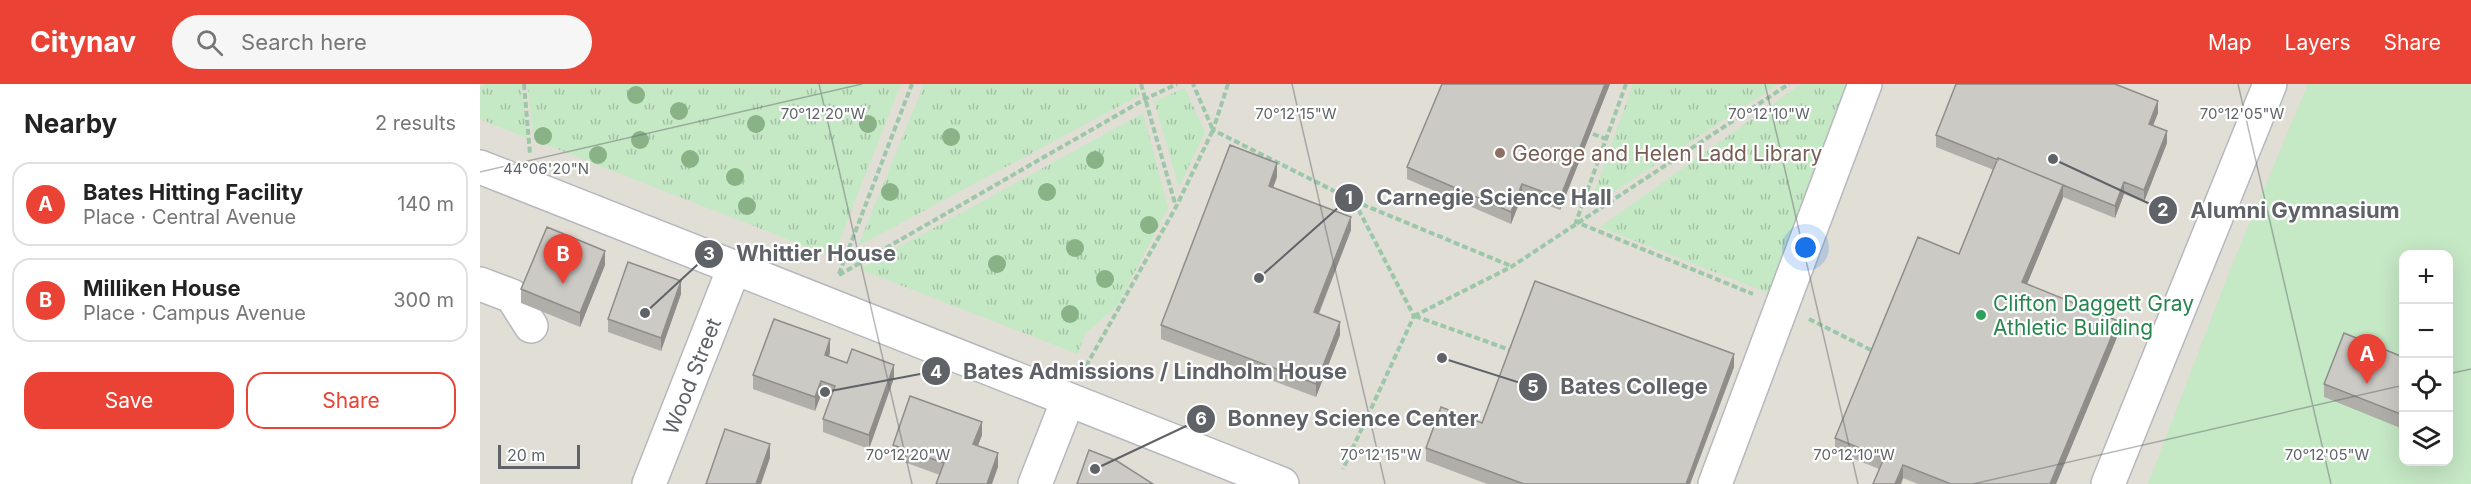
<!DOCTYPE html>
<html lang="en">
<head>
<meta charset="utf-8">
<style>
  body { margin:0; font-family:Inter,sans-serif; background:#f6f6f6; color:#222 }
  .controls { position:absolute; right:18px; bottom:18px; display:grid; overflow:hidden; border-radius:12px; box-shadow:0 6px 24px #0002 }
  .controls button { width:54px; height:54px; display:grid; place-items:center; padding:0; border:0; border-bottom:2px solid #e0e0e0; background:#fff; color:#222; font:30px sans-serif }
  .scale { position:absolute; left:18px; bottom:15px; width:82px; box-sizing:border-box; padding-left:6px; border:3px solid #5f6368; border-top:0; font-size:16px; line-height:21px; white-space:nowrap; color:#5f6368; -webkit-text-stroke:4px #fff; paint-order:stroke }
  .you { position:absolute; left:1326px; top:164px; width:21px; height:21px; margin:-15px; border:4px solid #fff; border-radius:50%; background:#1a73e8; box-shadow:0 0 0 9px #1a73e833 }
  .badge { display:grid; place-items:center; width:39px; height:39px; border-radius:50%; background:#ea4335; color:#fff; font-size:20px; font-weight:700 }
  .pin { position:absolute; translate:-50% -50px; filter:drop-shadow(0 2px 3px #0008) }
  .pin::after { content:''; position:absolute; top:32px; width:21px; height:18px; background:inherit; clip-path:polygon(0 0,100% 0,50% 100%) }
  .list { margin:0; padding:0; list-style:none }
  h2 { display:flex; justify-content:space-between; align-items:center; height:78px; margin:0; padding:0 24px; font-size:26px }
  h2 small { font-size:20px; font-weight:400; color:#767676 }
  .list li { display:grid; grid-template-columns:39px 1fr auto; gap:18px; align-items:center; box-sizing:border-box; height:84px; margin:0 12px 12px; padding:0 12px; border:2px solid #e0e0e0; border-radius:18px }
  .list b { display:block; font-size:22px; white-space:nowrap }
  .list p { margin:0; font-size:20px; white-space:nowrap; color:#767676 }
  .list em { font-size:20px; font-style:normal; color:#767676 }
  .actions { display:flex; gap:12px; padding:18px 24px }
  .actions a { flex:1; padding:14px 0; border:2px solid #ea4335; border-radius:18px; text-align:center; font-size:21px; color:#ea4335 }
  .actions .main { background:#ea4335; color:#fff }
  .icon { flex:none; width:33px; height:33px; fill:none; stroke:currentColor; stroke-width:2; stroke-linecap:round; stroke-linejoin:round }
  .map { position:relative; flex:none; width:1991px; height:400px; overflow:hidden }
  header { display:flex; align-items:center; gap:36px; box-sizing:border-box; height:84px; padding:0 30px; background:#ea4335; color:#fff }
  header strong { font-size:28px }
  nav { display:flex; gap:33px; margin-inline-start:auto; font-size:21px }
  .search { width:420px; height:54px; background:#f6f6f6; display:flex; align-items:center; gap:15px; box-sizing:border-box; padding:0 21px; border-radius:33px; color:#767676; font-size:22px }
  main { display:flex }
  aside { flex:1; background:#fff }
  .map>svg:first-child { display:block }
</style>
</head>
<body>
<header>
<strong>Citynav</strong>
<div class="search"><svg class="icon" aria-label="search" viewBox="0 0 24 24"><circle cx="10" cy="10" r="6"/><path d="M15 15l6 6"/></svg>Search here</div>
<nav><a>Map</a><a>Layers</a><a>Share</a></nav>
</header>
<main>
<aside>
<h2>Nearby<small>2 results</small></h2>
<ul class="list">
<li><span class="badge">A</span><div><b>Bates Hitting Facility</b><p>Place · Central Avenue</p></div><em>140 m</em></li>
<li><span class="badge">B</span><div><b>Milliken House</b><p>Place · Campus Avenue</p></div><em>300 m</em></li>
</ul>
<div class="actions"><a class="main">Save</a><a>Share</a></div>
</aside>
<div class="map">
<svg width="1991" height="400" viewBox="0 0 1991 400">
  <defs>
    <pattern id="grass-tufts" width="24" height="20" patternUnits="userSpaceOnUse" patternTransform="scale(1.5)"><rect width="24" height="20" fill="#c5e8c5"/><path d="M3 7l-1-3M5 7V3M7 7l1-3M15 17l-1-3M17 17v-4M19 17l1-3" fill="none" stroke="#a3c0a4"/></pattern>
  </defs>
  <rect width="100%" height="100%" fill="#f1efe8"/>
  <path fill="#e1ded6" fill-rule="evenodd" d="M0,0H1991V400H0ZM1924,171H1968V378H1924Z"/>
  <path fill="url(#grass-tufts)" d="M5,0H41L47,54L0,35V3Z
    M47,0H421L353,173L54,56Z
    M444,0H655L660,11L378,162Z
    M1153,0H1299L1109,124Z
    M1321,0H1381L1298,213L1120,143Z
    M705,4L725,48L699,103L674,17Z
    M663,29L688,124L637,222L605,250L598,270L379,185Z"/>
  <path fill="#c5e8c5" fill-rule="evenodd" d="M1828,0H1991V400H1668L1751,183ZM1924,171H1968V378H1924Z"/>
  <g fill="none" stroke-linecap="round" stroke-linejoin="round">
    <g stroke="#b5b8bc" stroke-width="36">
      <g id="minor">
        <path d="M0,83L802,400"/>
        <path d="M0,200L32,212L51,242"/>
        <path id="s1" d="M169,400L254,184"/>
        <path d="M555,400L588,316"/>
        <path d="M1235,400L1385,0"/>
        <path d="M1628,400L1790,0"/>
      </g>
    </g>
    <path stroke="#9cc7a9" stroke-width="4" stroke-dasharray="6 3" stroke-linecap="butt" d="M44,0L50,70
      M661,0L696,123
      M748,0L733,46L874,117L934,232L863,385
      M1146,0L1096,138L1273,210
      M1113,50L1126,55
      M874,117L1031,182
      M359,190L432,0
      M359,191L665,15L697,0
      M934,232L1031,183L1309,0
      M935,232L1033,267
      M1329,235L1395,268
      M606,282L696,123L733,46L713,0"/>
    <use href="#minor" stroke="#fff" stroke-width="33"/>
  </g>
  <g fill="#89b387">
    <circle cx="156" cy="11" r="9"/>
    <circle cx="199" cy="27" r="9"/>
    <circle cx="276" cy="40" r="9"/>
    <circle cx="388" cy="40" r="9"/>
    <circle cx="63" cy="52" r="9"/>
    <circle cx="471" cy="53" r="9"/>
    <circle cx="160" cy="56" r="9"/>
    <circle cx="118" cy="71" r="9"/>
    <circle cx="210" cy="75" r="9"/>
    <circle cx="615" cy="76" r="9"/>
    <circle cx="255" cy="93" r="9"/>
    <circle cx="410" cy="108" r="9"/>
    <circle cx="567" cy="108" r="9"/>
    <circle cx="267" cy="122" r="9"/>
    <circle cx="669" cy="141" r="9"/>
    <circle cx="595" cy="164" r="9"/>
    <circle cx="517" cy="180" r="9"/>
    <circle cx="625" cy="195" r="9"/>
    <circle cx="590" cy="230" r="9"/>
  </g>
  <path fill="#afaea9" d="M1130,0L1080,126L1042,112L1031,140L927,95V83Z
    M1678,29L1673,41L1687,59L1664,118L1644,110L1635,134L1583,113L1547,200L1638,251L1576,400H1438L1423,394L1421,400H1393L1399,385L1355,367V354L1479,170L1514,86L1456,63V51Z
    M797,93L793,103L871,146L839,230L860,251L836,313L681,255V241Z
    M125,181L100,243L41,219V205Z
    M201,210L181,267L128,248V235Z
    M350,268L349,273L414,294L389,365L343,348V335L350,314L341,311L335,327L273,305V291Z
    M1923,273V345L1844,313V300Z
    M1254,283L1210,400H1007L946,377V364Z
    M502,351L498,362L518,383L460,391L413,374V361Z"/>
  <path fill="#8f8d8a" d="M1125,0H1130L1080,126V114Z
    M1678,17V29L1669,52V40Z
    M1687,47V59L1664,118V106Z
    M797,79V93L789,115V102Z
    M1644,98V110L1635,134V122Z
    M1042,100V112L1031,140V128Z
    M1583,101V114L1542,212V198Z
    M871,133V146L834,241V228Z
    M125,167V181L100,243V229Z
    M201,197V210L181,267V254Z
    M1638,237V251L1576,400H1570Z
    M860,238V251L836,313V300Z
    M350,255V268L345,285V271Z
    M1254,270V283L1210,400H1206Z
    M414,281V294L389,365V351Z
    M341,297V311L335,327V313Z
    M502,338V351L493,374V360Z
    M290,360V374L281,400H276Z
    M518,369V383L512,400H507Z
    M1423,381V394L1421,400H1415Z"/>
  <path fill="#cccac5" stroke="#8f8d8a" stroke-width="1.5" d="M962,0H1125L1080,114L1042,100L1031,128L927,83Z
    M1476,0H1635L1678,17L1669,40L1687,47L1664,106L1644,98L1635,122L1583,101L1518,74V76L1456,51Z
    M750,61L797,79L789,102L871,133L834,228L860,238L836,300L681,241Z
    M1518,74L1583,101L1542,198L1638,237L1570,400H1471L1423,381L1415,400H1393L1404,374L1355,354L1438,153L1479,170Z
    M67,143L125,167L100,229L41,205Z
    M148,178L201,197L181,254L128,235Z
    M1055,197L1254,270L1206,400H1044L946,364L961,323L1002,339Z
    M294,235L350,255L345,271L367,279L372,265L414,281L389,351L343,335L355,302L341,297L335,313L273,291Z
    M1864,249L1923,273V331L1844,300Z
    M430,312L502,338L493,360L518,369L507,400H456L464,379L413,361Z
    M245,345L290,360L276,400H226Z
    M609,366L637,377L673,400H597Z"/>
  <path fill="none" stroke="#5f6368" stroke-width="1.5" stroke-opacity="0.45" d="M339,0L432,400M812,0L905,400M1285,0L1378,400M1758,0L1851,400M0,88L382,0M1968,290L1991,285M1493,400L1924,301"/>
  <circle fill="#8d6e63" stroke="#fff" stroke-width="2" cx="1020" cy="69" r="6"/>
  <circle fill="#2e9e5b" stroke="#fff" stroke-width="2" cx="1501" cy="231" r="6"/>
  <g text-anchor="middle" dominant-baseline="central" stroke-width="4.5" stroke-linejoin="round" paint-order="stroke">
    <g font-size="21" fill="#785e54" stroke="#fff" text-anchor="start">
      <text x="1032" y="69">George and Helen Ladd Library</text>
    </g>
    <g font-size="21" fill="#27864d" stroke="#fff" text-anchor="start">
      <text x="1513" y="219">Clifton Daggett Gray<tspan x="1513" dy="24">Athletic Building</tspan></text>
    </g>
    <g font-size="21" fill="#5f6368" stroke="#fff">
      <text stroke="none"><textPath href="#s1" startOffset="116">Wood Street</textPath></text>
    </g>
  </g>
  <g font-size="15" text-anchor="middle" fill="#5f6368" stroke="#fff" stroke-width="4.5" stroke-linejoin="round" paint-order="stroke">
    <text x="343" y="35">70°12'20"W</text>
    <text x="816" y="35">70°12'15"W</text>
    <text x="1289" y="35">70°12'10"W</text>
    <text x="1762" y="35">70°12'05"W</text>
    <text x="66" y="90">44°06'20"N</text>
    <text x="428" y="376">70°12'20"W</text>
    <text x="901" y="376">70°12'15"W</text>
    <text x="1374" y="376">70°12'10"W</text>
    <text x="1847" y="376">70°12'05"W</text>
  </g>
  <path fill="none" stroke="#5f6368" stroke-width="2" d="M779 194L869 114M1573 75L1683 126M165 229L229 170M345 308L456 287M962 274L1053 303M615 385L721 335"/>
  <g fill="#5f6368" stroke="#fff" stroke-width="2">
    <circle cx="779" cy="194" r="6"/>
    <circle cx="1573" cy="75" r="6"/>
    <circle cx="165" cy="229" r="6"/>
    <circle cx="345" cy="308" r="6"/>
    <circle cx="962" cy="274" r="6"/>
    <circle cx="615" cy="385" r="6"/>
    <circle cx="869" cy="114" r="15"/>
    <circle cx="1683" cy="126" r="15"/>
    <circle cx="229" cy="170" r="15"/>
    <circle cx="456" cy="287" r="15"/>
    <circle cx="1053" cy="303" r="15"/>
    <circle cx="721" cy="335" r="15"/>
  </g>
  <g font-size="18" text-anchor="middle" font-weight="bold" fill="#fff">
    <text x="869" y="120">1</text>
    <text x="1683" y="132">2</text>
    <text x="229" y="176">3</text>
    <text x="456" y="294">4</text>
    <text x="1053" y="309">5</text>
    <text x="721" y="341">6</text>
  </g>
  <g font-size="22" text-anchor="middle" font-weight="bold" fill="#5f6368" stroke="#fff" stroke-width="4.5" stroke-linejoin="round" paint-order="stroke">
    <text x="1014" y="121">Carnegie Science Hall</text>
    <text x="1815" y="134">Alumni Gymnasium</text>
    <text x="336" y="177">Whittier House</text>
    <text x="675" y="295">Bates Admissions / Lindholm House</text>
    <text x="1154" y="310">Bates College</text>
    <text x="873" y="342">Bonney Science Center</text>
  </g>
</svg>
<div class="controls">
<button>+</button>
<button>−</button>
<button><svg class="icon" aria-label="locate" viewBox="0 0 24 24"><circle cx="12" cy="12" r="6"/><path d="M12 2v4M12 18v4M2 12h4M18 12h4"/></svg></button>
<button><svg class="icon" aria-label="layers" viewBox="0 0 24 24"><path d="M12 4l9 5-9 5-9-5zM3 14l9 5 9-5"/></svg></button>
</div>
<div class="scale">20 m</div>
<div class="you"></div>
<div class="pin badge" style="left:1887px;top:300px">A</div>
<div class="pin badge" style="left:83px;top:200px">B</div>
</div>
</main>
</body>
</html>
